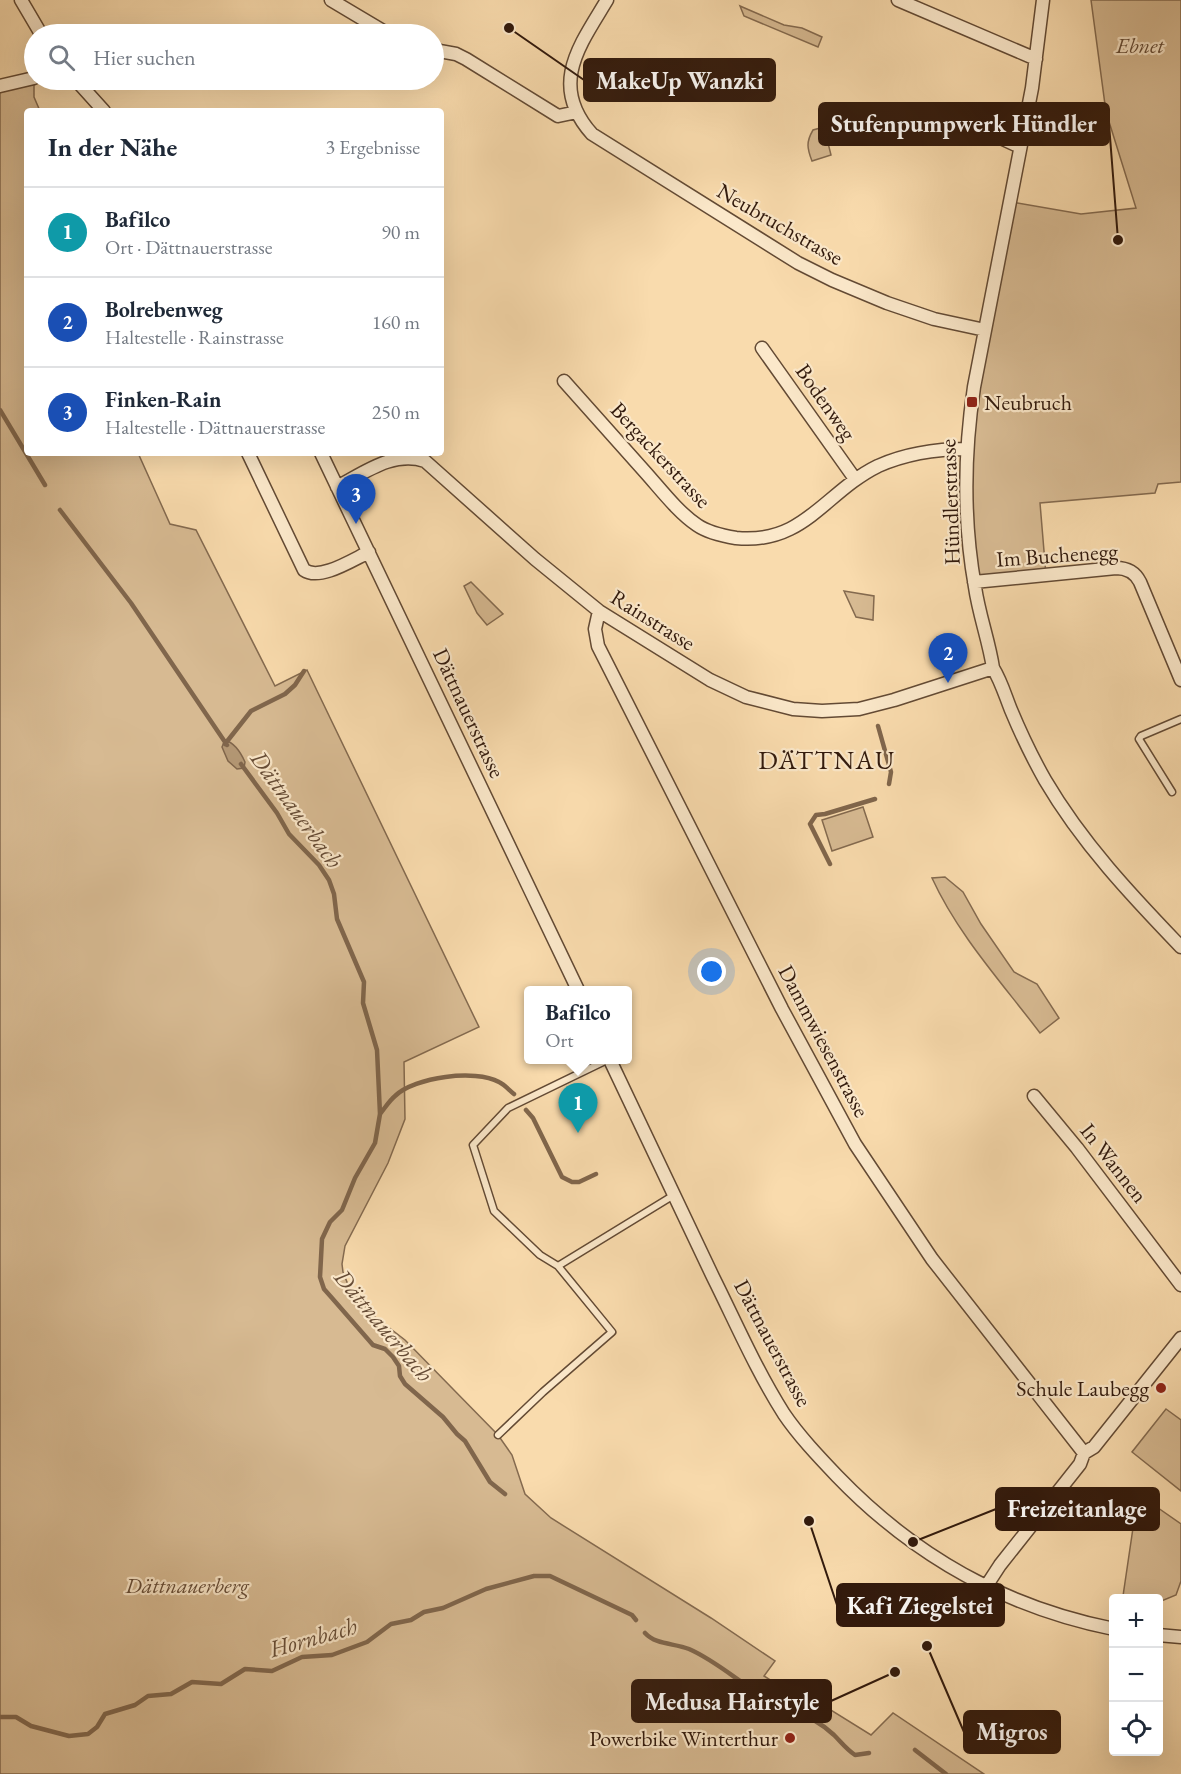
<!DOCTYPE html>
<html lang="de">
<head>
<meta charset="utf-8">
<style>
  body { margin:0; font-family:"EB Garamond",serif; background:#f2f2f3; color:#1f2937 }
  .controls { position:absolute; right:18px; bottom:18px; display:grid; overflow:hidden; border-radius:6px; box-shadow:0 6px 24px #0002 }
  .controls button { width:54px; height:54px; display:grid; place-items:center; padding:0; border:0; border-bottom:2px solid #e0e1e3; background:#fff; color:#1f2937; font:30px sans-serif }
  .you { position:absolute; left:712px; top:972px; width:21px; height:21px; margin:-15px; border:4px solid #fff; border-radius:50%; background:#1a73e8; box-shadow:0 0 0 9px #1a73e833 }
  .badge { display:grid; place-items:center; width:39px; height:39px; border-radius:50%; background:#7c3aed; color:#fff; font-size:20px; font-weight:700 }
  .pin { position:absolute; translate:-50% -50px; filter:drop-shadow(0 2px 3px #0008) }
  .pin::after { content:''; position:absolute; top:32px; width:21px; height:18px; background:inherit; clip-path:polygon(0 0,100% 0,50% 100%) }
  .popup { position:absolute; left:524px; top:986px; width:108px; height:78px; box-sizing:border-box; display:grid; place-content:center; border-radius:6px; background:#fff; filter:drop-shadow(0 2px 4px #0005); font-size:20px; white-space:nowrap; color:#747a83 }
  .popup b { font-size:22px; color:#1f2937 }
  .popup::after { content:''; position:absolute; left:50%; top:100%; margin-left:-12px; border:12px solid transparent; border-top-color:#fff }
  .list { margin:0; padding:0; list-style:none }
  h2 { display:flex; justify-content:space-between; align-items:center; height:78px; margin:0; padding:0 24px; font-size:26px }
  h2 small { font-size:20px; font-weight:400; color:#747a83 }
  .list li { display:grid; grid-template-columns:39px 1fr auto; gap:18px; align-items:center; box-sizing:border-box; height:90px; padding:0 24px; border-top:2px solid #e0e1e3 }
  .list b { display:block; font-size:22px; white-space:nowrap }
  .list p { margin:0; font-size:20px; white-space:nowrap; color:#747a83 }
  .list em { font-size:20px; font-style:normal; color:#747a83 }
  .icon { flex:none; width:33px; height:33px; fill:none; stroke:currentColor; stroke-width:2; stroke-linecap:round; stroke-linejoin:round }
  .map { position:relative; flex:none; width:1181px; height:1774px; overflow:hidden }
  .search { position:absolute; background:#fff; box-shadow:0 6px 24px #0002; left:24px; top:24px; width:420px; height:66px; display:flex; align-items:center; gap:15px; box-sizing:border-box; padding:0 21px; border-radius:33px; color:#747a83; font-size:22px }
  .panel { position:absolute; background:#fff; box-shadow:0 6px 24px #0002; left:24px; top:108px; width:420px; height:348px; border-radius:6px }
  .map>svg:first-child { display:block }
</style>
</head>
<body>
<div class="map">
<svg width="1181" height="1774" viewBox="0 0 1181 1774">
  <rect width="100%" height="100%" fill="#f9dbad"/>
  <filter id="stains"><feTurbulence type="fractalNoise" baseFrequency=".00333" numOctaves="4"/><feColorMatrix values="0 0 0 0 .2 0 0 0 0 .09 0 0 0 0 .02 0 0 0 .5 -.17"/></filter>
  <radialGradient id="worn" r=".72"><stop offset=".6" stop-color="#630" stop-opacity="0"/><stop offset="1" stop-color="#630" stop-opacity=".3"/></radialGradient>
  <path fill="#d7ba92" stroke="#846a4f" stroke-width="1.5" d="M1091,0H1181V482L1158,484L1155,493L1040,503L1046,575L974,582L966,465L1011,202L1081,214L1136,208L1106,112Z
    M740,6L784,25L802,28L822,37L818,47L744,16Z
    M34,78V97L40,111H27V453H138L170,524L196,530L275,686L307,670L479,1027L404,1062L405,1119L388,1163L345,1246L342,1264L343,1272L349,1287L374,1316L405,1340L498,1435L512,1455L525,1494L551,1518L711,1618L775,1661L764,1676L795,1696L809,1689L823,1697L821,1704L871,1735L893,1713L984,1774H0V86Z
    M824,127L831,155L812,161C807,148 806,142 813,130Z
    M471,582L503,614L487,625L477,613L464,586Z
    M844,591L874,596L873,620L856,617Z
    M863,807L873,837L832,851L822,820Z
    M945,877L963,892L981,924L1014,972L1037,984L1059,1018L1040,1033C1003,984 958,935 932,878Z
    M1166,1409L1181,1420V1491L1132,1452Z
    M1138,1494L1181,1524V1581L1176,1595L1159,1602L1158,1598H1125L1123,1596Z"/>
  <path fill="#b59976" stroke="#80664c" stroke-width="1.5" d="M225,740C235,743 241,753 245,762L244,768L237,769L228,761L222,747Z"/>
  <g fill="none" stroke-linecap="round" stroke-linejoin="round">
    <path stroke="#80664c" stroke-width="4.5" d="M0,410L45,485
      M60,510L131,603L227,745
      M878,726L891,772L889,784
      M225,744L251,711L285,694L295,685L304,671
      M241,764L277,813L289,834L319,865L329,880L334,894L337,919L364,982L363,1003L377,1050L380,1114L375,1143L355,1178L342,1210L330,1222L322,1239L320,1277L324,1289L332,1298L373,1345L385,1349L393,1357L399,1366L400,1376L405,1384L443,1417L457,1434L465,1441L490,1482L505,1494
      M830,864L810,824L816,815L825,814L875,799
      M526,1110L533,1118L562,1177L572,1182H579L596,1174
      M380,1114C385,1108 389,1101 395,1096C415,1077 475,1069 499,1082C505,1085 509,1090 514,1094
      M645,1633C656,1645 674,1643 689,1649C719,1662 744,1687 773,1702
      M792,1711C807,1715 822,1724 834,1735C841,1742 846,1749 855,1755L869,1753
      M0,1717H16L31,1726L69,1736L88,1734L97,1727L105,1714L135,1705L148,1696L171,1694L192,1682L221,1684L245,1669L272,1671L302,1657L332,1655L367,1642L391,1624L411,1620L424,1612L443,1608L486,1589L534,1576H550L632,1615L636,1620
      M915,1750L946,1774"/>
    <g stroke="#634a34" stroke-width="9">
      <path id="service" d="M974,129L1013,147L1020,149
        M1172,792L1139,739L1141,736L1181,719
        M558,1266L674,1195
        M498,1435L543,1392L612,1332L558,1266L540,1255L494,1211L473,1145L508,1108L607,1060"/>
    </g>
    <g stroke="#634a34" stroke-width="15">
      <path id="minor" d="M21,0L41,34
        M331,0L388,34
        M607,0C580,45 548,85 592,134L798,263L832,280L887,303L934,319L985,330
        M898,0L1036,59
        M1043,0L1032,88L974,387C964,454 963,520 975,587C979,615 989,641 993,668C1001,681 1005,695 1011,710C1021,734 1032,757 1045,780C1082,843 1131,895 1181,947
        M434,50L456,54L466,59L558,116L577,112
        M76,80L104,111
        M0,86L34,78
        M762,348L855,479
        M564,381C592,412 619,443 646,473C662,491 678,512 697,525C707,532 724,536 736,538C804,545 825,492 878,466C907,453 936,449 967,449
        M248,453L304,570C320,581 352,560 369,552
        M321,453L578,990
        M337,487C364,473 394,450 425,461L535,559L599,611L710,680L746,697L793,709L822,711L859,709L894,700L993,668
        M974,582L1116,568C1127,568 1135,572 1140,582L1181,680
        M599,611L595,629L598,646L782,1009L855,1144L932,1259L1084,1453
        M610,1060C644,1132 679,1204 713,1277C736,1323 756,1370 784,1414C799,1436 818,1456 837,1476C914,1556 1004,1607 1114,1629
        M1034,1096L1077,1148L1181,1285
        M987,1585L1000,1565L1080,1464L1084,1453L1094,1447L1181,1338
        M1158,1635L1181,1637"/>
    </g>
    <use href="#service" stroke="#fbe8ca" stroke-width="6"/>
    <use href="#minor" stroke="#fbe8ca" stroke-width="12"/>
  </g>
  <g fill="#8f2418" stroke="#fbe8ca" stroke-width="2">
    <rect x="966" y="396" width="12" height="12" rx="3"/>
    <circle cx="1161" cy="1388" r="6"/>
    <circle cx="790" cy="1738" r="6"/>
  </g>
  <g text-anchor="middle" dominant-baseline="central" stroke-width="4.5" stroke-linejoin="round" paint-order="stroke">
    <g font-size="22" font-style="italic" fill="#634934" stroke="#fbe8ca">
      <text x="1140" y="45">Ebnet</text>
      <text x="187" y="1585">Dättnauerberg</text>
    </g>
    <g font-size="22" fill="#31190c" stroke="#fbe8ca">
      <text transform="translate(780 224) rotate(30)">Neubruchstrasse</text>
      <text transform="translate(826 402) rotate(55)">Bodenweg</text>
      <text transform="translate(661 455) rotate(47)">Bergackerstrasse</text>
      <text transform="translate(950 502) rotate(-92)">Hündlerstrasse</text>
      <text transform="translate(1057 555) rotate(-4)">Im Buchenegg</text>
      <text transform="translate(653 620) rotate(32)">Rainstrasse</text>
      <text transform="translate(469 713) rotate(65)">Dättnauerstrasse</text>
      <text transform="translate(824 1041) rotate(62)">Dammwiesenstrasse</text>
      <text transform="translate(1114 1163) rotate(52)">In Wannen</text>
      <text transform="translate(773 1343) rotate(62)">Dättnauerstrasse</text>
    </g>
    <g font-size="22" fill="#31190c" stroke="#fbe8ca" text-anchor="end">
      <text x="984" y="402" text-anchor="start">Neubruch</text>
      <text x="1149" y="1388">Schule Laubegg</text>
      <text x="778" y="1738">Powerbike Winterthur</text>
    </g>
    <g font-size="24" font-style="italic" fill="#664c36" stroke="#fbe8ca">
      <text transform="translate(297 809) rotate(54)">Dättnauerbach</text>
      <text transform="translate(384 1325) rotate(50)">Dättnauerbach</text>
      <text transform="translate(313 1637) rotate(-16)">Hornbach</text>
    </g>
    <g font-size="26" letter-spacing="1.5" fill="#31190c" stroke="#fbe8ca">
      <text x="827" y="760">DÄTTNAU</text>
    </g>
  </g>
  <path fill="none" stroke="#31190c" stroke-width="2" d="M509 28L584 80M1118 240L1109 124M913 1542L996 1509M809 1521L837 1605M895 1672L831 1701M927 1646L964 1732"/>
  <g fill="#31190c" stroke="#fbe8ca" stroke-width="2">
    <circle cx="509" cy="28" r="6"/>
    <circle cx="1118" cy="240" r="6"/>
    <circle cx="913" cy="1542" r="6"/>
    <circle cx="809" cy="1521" r="6"/>
    <circle cx="895" cy="1672" r="6"/>
    <circle cx="927" cy="1646" r="6"/>
  </g>
  <g fill="#31190c" stroke="#31190c" stroke-width="2">
    <rect x="584" y="59" width="191" height="42" rx="6"/>
    <rect x="819" y="103" width="290" height="42" rx="6"/>
    <rect x="996" y="1488" width="163" height="42" rx="6"/>
    <rect x="837" y="1584" width="167" height="42" rx="6"/>
    <rect x="632" y="1680" width="199" height="42" rx="6"/>
    <rect x="964" y="1711" width="96" height="42" rx="6"/>
  </g>
  <g font-size="24" text-anchor="middle" font-weight="bold" fill="#fff">
    <text x="680" y="89">MakeUp Wanzki</text>
    <text x="964" y="132">Stufenpumpwerk Hündler</text>
    <text x="1077" y="1517">Freizeitanlage</text>
    <text x="920" y="1614">Kafi Ziegelstei</text>
    <text x="732" y="1710">Medusa Hairstyle</text>
    <text x="1012" y="1740">Migros</text>
  </g>
  <rect width="100%" height="100%" filter="url(#stains)"/>
  <rect width="100%" height="100%" fill="url(#worn)"/>
</svg>
<div class="controls">
<button>+</button>
<button>−</button>
<button><svg class="icon" aria-label="locate" viewBox="0 0 24 24"><circle cx="12" cy="12" r="6"/><path d="M12 2v4M12 18v4M2 12h4M18 12h4"/></svg></button>
</div>
<div class="you"></div>
<div class="pin badge" style="left:578px;top:1133px;background:#0f9aa8">1</div>
<div class="popup"><b>Bafilco</b>Ort</div>
<div class="pin badge" style="left:948px;top:683px;background:#1a4fb4">2</div>
<div class="pin badge" style="left:356px;top:524px;background:#1a4fb4">3</div>
<div class="search"><svg class="icon" aria-label="search" viewBox="0 0 24 24"><circle cx="10" cy="10" r="6"/><path d="M15 15l6 6"/></svg>Hier suchen</div>
<section class="panel">
<h2>In der Nähe<small>3 Ergebnisse</small></h2>
<ul class="list">
<li><span class="badge" style="background:#0f9aa8">1</span><div><b>Bafilco</b><p>Ort · Dättnauerstrasse</p></div><em>90 m</em></li>
<li><span class="badge" style="background:#1a4fb4">2</span><div><b>Bolrebenweg</b><p>Haltestelle · Rainstrasse</p></div><em>160 m</em></li>
<li><span class="badge" style="background:#1a4fb4">3</span><div><b>Finken-Rain</b><p>Haltestelle · Dättnauerstrasse</p></div><em>250 m</em></li>
</ul>
</section>
</div>
</body>
</html>
